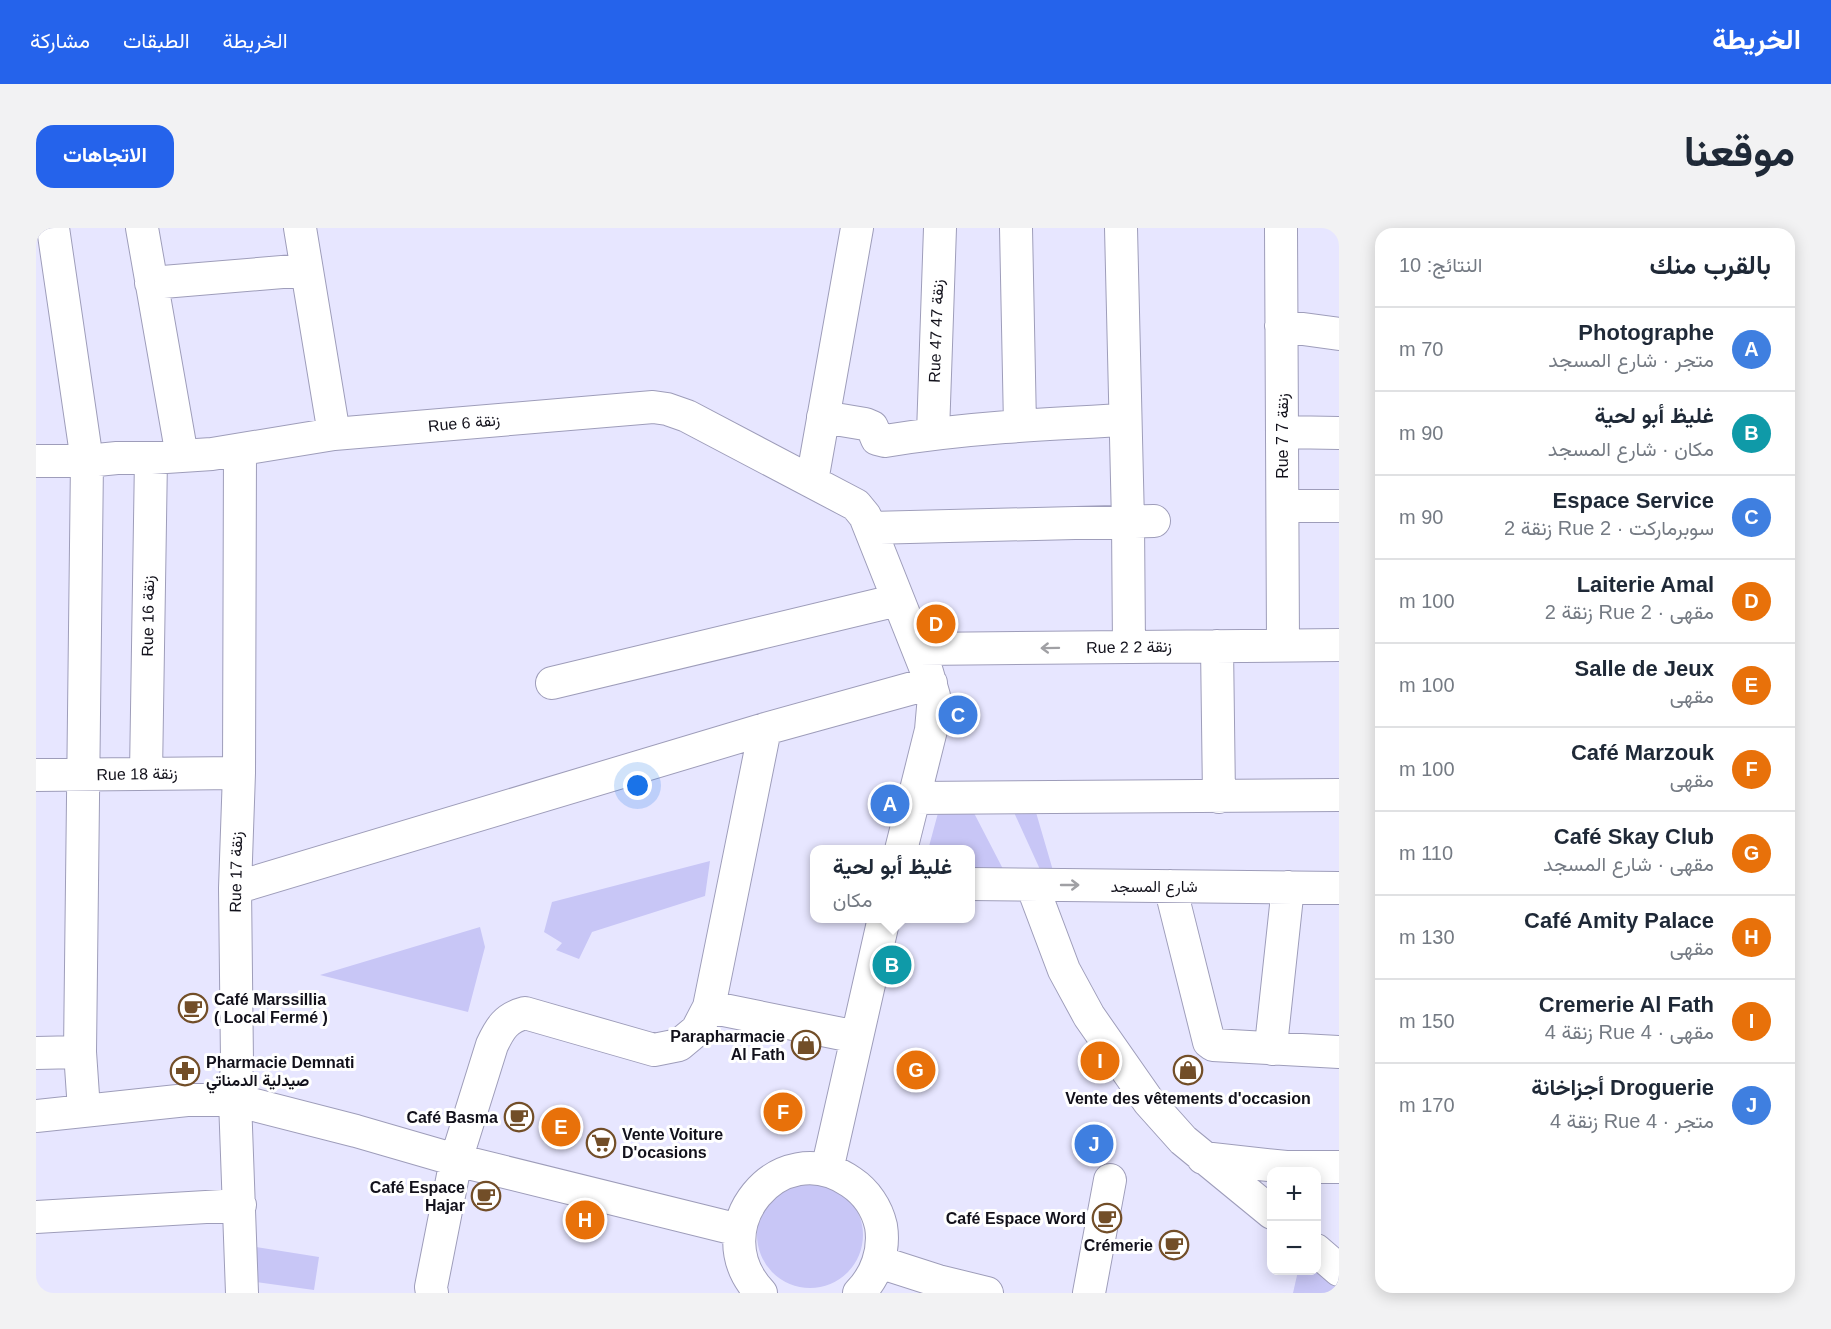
<!DOCTYPE html>
<html lang="ar">
<head>
<meta charset="utf-8">
<style>
  body { margin:0; font-family:Arial,Vazirmatn,sans-serif; background:#f2f2f3; color:#1f2937; direction:rtl }
  .controls { position:absolute; right:18px; bottom:18px; display:grid; overflow:hidden; border-radius:12px; box-shadow:0 3px 15px #0003 }
  .controls button { width:54px; height:54px; display:grid; place-items:center; padding:0; border:0; border-bottom:2px solid #e0e1e3; background:#fff; color:#1f2937; font:30px sans-serif }
  .you { position:absolute; left:602px; top:558px; width:21px; height:21px; margin:-15px; border:4px solid #fff; border-radius:50%; background:#1a73e8; box-shadow:0 0 0 9px #1a73e833 }
  .badge { display:grid; place-items:center; width:39px; height:39px; border-radius:50%; background:#2563eb; color:#fff; font-size:20px; font-weight:700 }
  .pin { position:absolute; translate:-50% -50%; border:3px solid #fff; box-shadow:0 2px 6px #0006 }
  .popup { position:absolute; left:774px; top:617px; width:165px; height:78px; box-sizing:border-box; display:grid; place-content:center; border-radius:12px; background:#fff; filter:drop-shadow(0 2px 4px #0005); font-size:20px; white-space:nowrap; color:#747a83 }
  .popup b { font-size:22px; color:#1f2937 }
  .popup::after { content:''; position:absolute; left:50%; top:100%; margin-left:-12px; border:12px solid transparent; border-top-color:#fff }
  .list { margin:0; padding:0; list-style:none }
  h2 { display:flex; justify-content:space-between; align-items:center; height:78px; margin:0; padding:0 24px; font-size:26px }
  h2 small { font-size:20px; font-weight:400; color:#747a83 }
  .list li { display:grid; grid-template-columns:39px 1fr auto; gap:18px; align-items:center; box-sizing:border-box; height:84px; padding:0 24px; border-top:2px solid #e0e1e3 }
  .list b { display:block; font-size:22px; white-space:nowrap }
  .list p { margin:0; font-size:20px; white-space:nowrap; color:#747a83 }
  .list em { font-size:20px; font-style:normal; color:#747a83 }
  .map { position:relative; flex:none; width:1303px; height:1065px; overflow:hidden; direction:ltr; border-radius:18px }
  header { display:flex; align-items:center; gap:36px; box-sizing:border-box; height:84px; padding:0 30px; background:#2563eb; color:#fff }
  header strong { font-size:28px }
  nav { display:flex; gap:33px; margin-inline-start:auto; font-size:21px }
  .intro { display:flex; align-items:center; justify-content:space-between; box-sizing:border-box; height:144px; padding:0 36px }
  h1 { margin:0; font-size:42px }
  .button { padding:15px 27px; border-radius:18px; background:#2563eb; color:#fff; font-size:21px; font-weight:700 }
  main { display:flex; gap:36px; padding:0 36px }
  aside { flex:1; background:#fff; border-radius:18px; box-shadow:0 3px 15px #0003 }
  .map>svg:first-child { display:block }
</style>
</head>
<body>
<header>
<strong>الخريطة</strong>
<nav><a>الخريطة</a><a>الطبقات</a><a>مشاركة</a></nav>
</header>
<div class="intro"><h1>موقعنا</h1><a class="button">الاتجاهات</a></div>
<main>
<aside>
<h2>بالقرب منك<small>النتائج: 10</small></h2>
<ul class="list">
<li><span class="badge" style="background:#3f7fe0">A</span><div><b>Photographe</b><p>متجر · شارع المسجد</p></div><em>70 m</em></li>
<li><span class="badge" style="background:#0f9aa8">B</span><div><b>غليظ أبو لحية</b><p>مكان · شارع المسجد</p></div><em>90 m</em></li>
<li><span class="badge" style="background:#3f7fe0">C</span><div><b>Espace Service</b><p>سوبرماركت · Rue 2 زنقة 2</p></div><em>90 m</em></li>
<li><span class="badge" style="background:#e8710a">D</span><div><b>Laiterie Amal</b><p>مقهى · Rue 2 زنقة 2</p></div><em>100 m</em></li>
<li><span class="badge" style="background:#e8710a">E</span><div><b>Salle de Jeux</b><p>مقهى</p></div><em>100 m</em></li>
<li><span class="badge" style="background:#e8710a">F</span><div><b>Café Marzouk</b><p>مقهى</p></div><em>100 m</em></li>
<li><span class="badge" style="background:#e8710a">G</span><div><b>Café Skay Club</b><p>مقهى · شارع المسجد</p></div><em>110 m</em></li>
<li><span class="badge" style="background:#e8710a">H</span><div><b>Café Amity Palace</b><p>مقهى</p></div><em>130 m</em></li>
<li><span class="badge" style="background:#e8710a">I</span><div><b>Cremerie Al Fath</b><p>مقهى · Rue 4 زنقة 4</p></div><em>150 m</em></li>
<li><span class="badge" style="background:#3f7fe0">J</span><div><b>Droguerie أجزاخانة</b><p>متجر · Rue 4 زنقة 4</p></div><em>170 m</em></li>
</ul>
</aside>
<div class="map">
<svg width="1303" height="1065" viewBox="0 0 1303 1065">
  <rect width="100%" height="100%" fill="#e7e6ff"/>
  <path fill="#c8c6f6" d="M976,580L999,581L1018,646L1007,648Z
    M902,585H938L967,641L934,640V622H892Z
    M674,633L669,668L556,704L543,731L520,722L526,715L508,704L516,674Z
    M444,699L449,719L432,784L284,747Z
    M721 1007a53 53 0 1 1 106 0a53 53 0 1 1-106 0Z
    M220,1019L283,1029L278,1062L220,1054Z
    M1280,1042L1303,1055V1065H1257L1262,1043Z"/>
  <g fill="none" stroke-linecap="round" stroke-linejoin="round">
    <g stroke="#9e9dba" stroke-width="34">
      <path id="minor" d="M17,0L51,233L44,824L48,882
        M106,0L146,228
        M264,0L298,206
        M980,0L984,197
        M1085,0L1092,294L1093,419
        M1245,0L1247,416
        M115,55L270,42
        M1245,98L1303,106
        M787,189L829,196L836,199L841,211L849,213C928,200 1008,196 1089,192
        M1246,204L1303,205
        M897,205L904,0
        M204,222L203,545L199,660L201,834L199,872L206,1065
        M0,233H51L81,230H115L176,226L298,206L617,179L631,181L651,188L820,277L829,288L891,444L898,468L895,502L865,622
        M776,253L821,0
        M1247,278H1303
        M834,300L1118,293
        M1181,418L1183,569
        M883,421L1303,417
        M516,455L862,372
        M110,546L115,230
        M0,547L203,545
        M878,570L1303,567
        M934,656L1303,660
        M996,657L1028,742L1053,788L1113,874L1147,912L1236,985
        M1134,658L1173,814L1177,817L1303,824
        M199,660L729,501L895,455
        M673,779L821,809
        M1237,821L1236,808L1252,659
        M0,825L44,824
        M0,888L151,872H199L320,903L420,932L703,1002
        M1167,930L1250,939H1303
        M791,942L848,690
        M0,989L204,977
        M1280,1022L1303,1042
        M843,1034L902,1053L951,1065
        M396,1065L395,1059L420,932L456,817C464,800 470,790 489,785L618,822L643,817L661,802L673,779L729,501
        M725,1065C664,1001 743,904 815,954C830,964 841,980 845,998C849,1023 840,1048 823,1065
        M1053,1065L1074,952"/>
    </g>
    <use href="#minor" stroke="#fff" stroke-width="32"/>
  </g>
  <defs><path id="oneway-shaft" d="M-6 0H5M1.5-3L5.5 0L1.5 3" fill="none" stroke-width="1.6" stroke-linecap="round" stroke-linejoin="round" transform="scale(1.5)"/></defs>
  <g stroke="#a0a0a4">
    <use href="#oneway-shaft" transform="translate(1014 420) rotate(179)"/>
    <use href="#oneway-shaft" transform="translate(1034 657)"/>
  </g>
  <defs>
    <g id="cafe-ring" transform="scale(1.5)"><circle r="9.5" fill="#fff" stroke="#724e28" stroke-width="1.5"/><path d="M-5.5-4.5H6V0H3Q3 3.5 0 3.5H-2.5Q-5.5 3.5-5.5 0ZM3-3.2v2h1.7v-2ZM-6 4.5H4V6H-6Z" fill="#724e28"/></g>
    <g id="shop-ring" transform="scale(1.5)"><circle r="9.5" fill="#fff" stroke="#724e28" stroke-width="1.5"/><path d="M-5-2.5h2.3a2.7 3.5 0 0 1 5.4 0H5L5.5 6h-11ZM-1.5-2.5h3a1.5 2.3 0 0 0-3 0Z" fill="#724e28"/></g>
    <g id="pharmacy-ring" transform="scale(1.5)"><circle r="9.5" fill="#fff" stroke="#724e28" stroke-width="1.5"/><path d="M-2-6h4v4h4v4h-4v4h-4v-4h-4v-4h4Z" fill="#724e28"/></g>
    <g id="supermarket-ring" transform="scale(1.5)"><circle r="9.5" fill="#fff" stroke="#724e28" stroke-width="1.5"/><path d="M-6-5.5h2.5l.6 2H6L4.5 2H-2.5L-4.4-4H-6ZM-1.5 3.2a1.3 1.3 0 1 0 .1 0ZM3 3.2a1.3 1.3 0 1 0 .1 0Z" fill="#724e28"/></g>
  </defs>
  <g fill-rule="evenodd">
    <use href="#cafe-ring" x="157" y="780"/>
    <use href="#shop-ring" x="770" y="817"/>
    <use href="#shop-ring" x="1152" y="842"/>
    <use href="#pharmacy-ring" x="149" y="843"/>
    <use href="#cafe-ring" x="483" y="889"/>
    <use href="#supermarket-ring" x="565" y="915"/>
    <use href="#cafe-ring" x="450" y="968"/>
    <use href="#cafe-ring" x="1071" y="990"/>
    <use href="#cafe-ring" x="1138" y="1017"/>
  </g>
  <g text-anchor="middle" dominant-baseline="central" stroke-width="6" stroke-linejoin="round" paint-order="stroke">
    <g font-size="16" fill="#12111b" stroke="#fff">
      <text transform="translate(900 103) rotate(-88)">Rue 47 زنقة 47</text>
      <text transform="translate(428 195) rotate(-5)">Rue 6 زنقة</text>
      <text transform="translate(1246 208) rotate(-90)">Rue 7 زنقة 7</text>
      <text transform="translate(112 388) rotate(-89)">Rue 16 زنقة</text>
      <text transform="translate(1093 419) rotate(-1)">Rue 2 زنقة 2</text>
      <text transform="translate(101 546) rotate(-1)">Rue 18 زنقة</text>
      <text transform="translate(200 644) rotate(-89)">Rue 17 زنقة</text>
      <text x="1118" y="658">شارع المسجد</text>
    </g>
    <g font-size="16" font-weight="bold" fill="#12111b" stroke="#fff" text-anchor="end">
      <text x="178" y="771" text-anchor="start">Café Marssillia<tspan x="178" dy="18">( Local Fermé )</tspan></text>
      <text x="749" y="808">Parapharmacie<tspan x="749" dy="18">Al Fath</tspan></text>
      <text x="170" y="834" text-anchor="start">Pharmacie Demnati<tspan x="170" dy="18">صيدلية الدمناتي</tspan></text>
      <text x="1152" y="870" text-anchor="middle">Vente des vêtements d'occasion</text>
      <text x="462" y="889">Café Basma</text>
      <text x="586" y="906" text-anchor="start">Vente Voiture<tspan x="586" dy="18">D'ocasions</tspan></text>
      <text x="429" y="959">Café Espace<tspan x="429" dy="18">Hajar</tspan></text>
      <text x="1050" y="990">Café Espace Word</text>
      <text x="1117" y="1017">Crémerie</text>
    </g>
  </g>
</svg>
<div class="controls">
<button>+</button>
<button>−</button>
</div>
<div class="you"></div>
<div class="pin badge" style="left:854px;top:576px;background:#3f7fe0">A</div>
<div class="pin badge" style="left:856px;top:737px;background:#0f9aa8">B</div>
<div class="popup"><b>غليظ أبو لحية</b>مكان</div>
<div class="pin badge" style="left:922px;top:487px;background:#3f7fe0">C</div>
<div class="pin badge" style="left:900px;top:396px;background:#e8710a">D</div>
<div class="pin badge" style="left:525px;top:899px;background:#e8710a">E</div>
<div class="pin badge" style="left:747px;top:884px;background:#e8710a">F</div>
<div class="pin badge" style="left:880px;top:842px;background:#e8710a">G</div>
<div class="pin badge" style="left:549px;top:992px;background:#e8710a">H</div>
<div class="pin badge" style="left:1064px;top:833px;background:#e8710a">I</div>
<div class="pin badge" style="left:1058px;top:916px;background:#3f7fe0">J</div>
</div>
</main>
</body>
</html>
